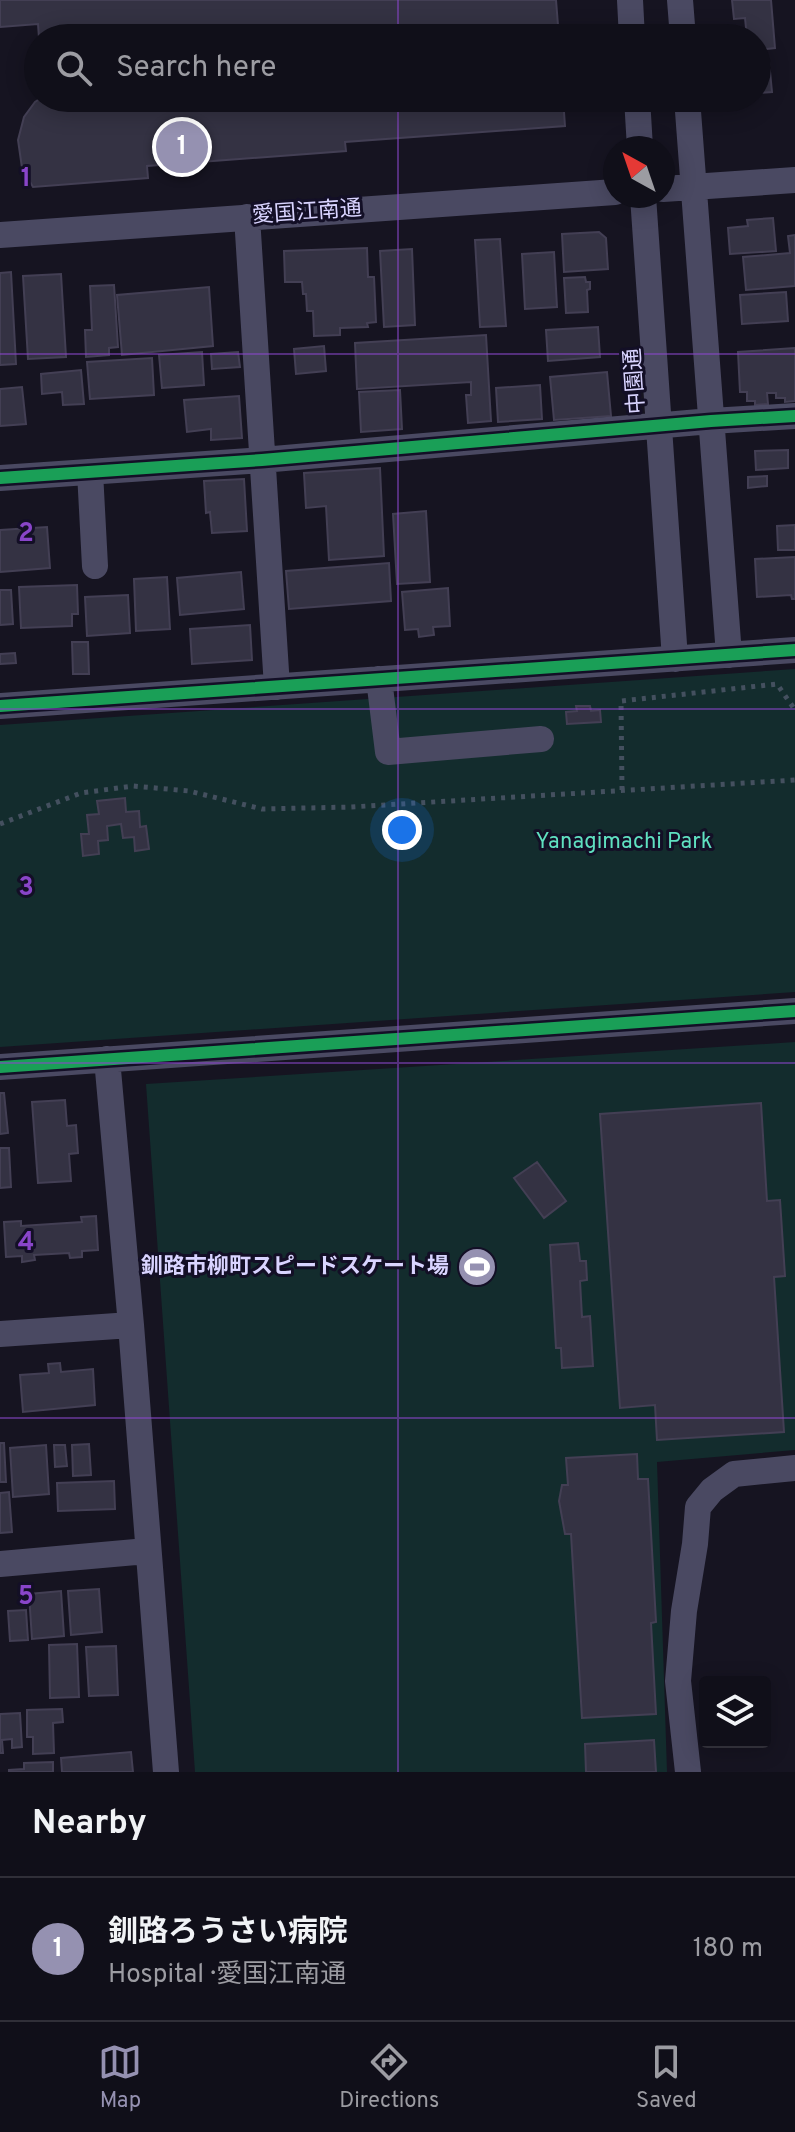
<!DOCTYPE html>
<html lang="en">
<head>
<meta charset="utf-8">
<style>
  body { margin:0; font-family:Overpass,"Noto Sans JP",sans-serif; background:#191822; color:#f1f3f6 }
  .controls { position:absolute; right:24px; bottom:24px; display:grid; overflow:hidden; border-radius:8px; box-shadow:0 4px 20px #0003 }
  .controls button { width:72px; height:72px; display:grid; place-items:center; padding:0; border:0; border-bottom:2px solid #302f38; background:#100f19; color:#f1f3f6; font:40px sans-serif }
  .compass { position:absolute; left:603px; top:136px; width:72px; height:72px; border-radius:50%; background:#100f19; box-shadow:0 4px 20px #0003; rotate:320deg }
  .you { position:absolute; left:402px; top:830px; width:28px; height:28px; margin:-20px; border:6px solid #fff; border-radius:50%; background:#1a73e8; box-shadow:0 0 0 12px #1a73e833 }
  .badge { display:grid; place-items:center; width:52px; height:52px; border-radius:50%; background:#9591b1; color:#fff; font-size:26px; font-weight:700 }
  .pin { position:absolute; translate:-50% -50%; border:4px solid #fff; box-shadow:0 2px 8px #0006 }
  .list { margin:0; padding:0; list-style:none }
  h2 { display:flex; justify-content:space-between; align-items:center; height:104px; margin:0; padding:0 32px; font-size:34px }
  h2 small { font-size:26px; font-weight:400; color:#9c9ca2 }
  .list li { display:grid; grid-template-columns:52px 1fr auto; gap:24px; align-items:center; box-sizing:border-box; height:144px; padding:0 32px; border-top:2px solid #302f38 }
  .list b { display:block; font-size:30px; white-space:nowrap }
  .list p { margin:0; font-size:26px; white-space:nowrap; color:#9c9ca2 }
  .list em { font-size:26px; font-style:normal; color:#9c9ca2 }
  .icon { flex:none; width:44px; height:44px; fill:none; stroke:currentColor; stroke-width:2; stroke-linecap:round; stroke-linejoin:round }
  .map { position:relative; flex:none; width:795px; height:1772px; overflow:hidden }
  .search { position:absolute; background:#100f19; box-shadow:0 4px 20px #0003; left:24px; right:24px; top:24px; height:88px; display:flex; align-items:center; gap:20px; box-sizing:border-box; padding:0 28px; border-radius:44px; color:#9c9ca2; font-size:30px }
  .sheet { height:248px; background:#100f19 }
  nav { display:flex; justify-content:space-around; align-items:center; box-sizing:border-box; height:112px; border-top:2px solid #302f38; background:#100f19; font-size:22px; color:#9c9ca2 }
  nav a { display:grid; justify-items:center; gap:4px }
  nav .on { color:#9591b1 }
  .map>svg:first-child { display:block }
</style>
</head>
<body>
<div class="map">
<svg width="795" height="1772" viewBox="0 0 795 1772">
  <rect width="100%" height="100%" fill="#161421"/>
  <path fill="#132c2d" d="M795,669V992L0,1047V725Z
    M795,1042V1450L657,1462L667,1772H195L146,1084Z"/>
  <path fill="#343243" stroke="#433f54" stroke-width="2" d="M0,0H556L559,38H39L38,24L0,27Z
    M732,0H771L775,48L757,50V38H747L745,18L734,19Z
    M769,61L772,92L757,93V62Z
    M41,98H563L565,126L345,142L346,151L147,166L148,178L33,187L22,168L18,140L24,117L35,102Z
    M773,218L776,251L730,254L728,228L748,226L747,220Z
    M599,232L606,238L608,269L564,272L562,234Z
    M795,235V286L746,290L743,257L790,253L788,236Z
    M500,239L506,326L480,327L475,240Z
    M367,248L368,277H374L376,322L367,323L368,327L340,328V335L314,336L313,311H307L306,294H303L302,282H285L284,251Z
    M412,249L415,325L384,327L380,251Z
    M554,252L557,307L525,309L522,254Z
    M11,272L16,364L0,365V273Z
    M61,274L66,357L28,359L23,276Z
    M585,277L586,282H590V289L587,290L588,312L566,313L564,278Z
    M114,285L118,347L109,348V355L86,357L85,330H92L90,286Z
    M209,287L213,346L122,355L117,295Z
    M786,292L788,321L742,324L740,295Z
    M598,327L600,357L548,361L546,330Z
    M486,335L491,421L468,423L466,395H471V382L357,389L355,343Z
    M324,346L326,371L296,374L294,349Z
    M795,348V401L785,402V398H776V393H767L768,404L755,405V401H747V392H740L738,352Z
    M202,352L204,385L162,388L159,355Z
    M238,352L240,367L212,369L211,354Z
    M152,358L154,395L90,399L87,362Z
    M81,370L84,404L63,405L62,392L42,394L41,374Z
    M607,372L611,416L554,420L550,377Z
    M540,385L542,419L498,422L496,388Z
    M22,387L26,424L0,426V389Z
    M400,390L402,429L361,432L359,392Z
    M239,396L242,438L211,440V429L187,432L184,400Z
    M788,450V468L756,470L755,451Z
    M380,468L384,556L329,560L326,506L306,508L304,473Z
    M767,476V486L748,488V477Z
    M244,479L247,531L212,533L210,512L206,513L204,481Z
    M426,511L430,582L397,584L393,514Z
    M795,525V550H778L777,526Z
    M47,527L50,568L0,572V530Z
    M795,557V599H792L791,595L757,597L755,559Z
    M389,563L391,601L289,609L286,571Z
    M241,572L244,609L180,615L177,578Z
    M167,577L170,629L136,631L134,579Z
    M77,585L78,614H72V626L21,628L19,587Z
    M448,588L450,626L433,627L434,635L419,637L418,629L405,630L402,592Z
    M0,590H11L13,624L0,625Z
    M128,595L130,633L87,636L85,597Z
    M250,625L252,660L192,664L190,629Z
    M72,642H88L89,674H73Z
    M15,653L16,663L0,664V654Z
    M576,706H590L591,711L600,710L601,722L567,724L566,712L577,711Z
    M125,798L126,812L139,811L140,827L146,826L149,849L135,851L134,837L123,838L121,824L107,826L108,840L98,841L99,854L83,856L81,834H89L87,815L99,814L97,801Z
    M0,1093H4L8,1133L0,1134Z
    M65,1100L67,1126L76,1125L78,1153L69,1154L71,1181L38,1183L32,1102Z
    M761,1103L767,1201L780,1200L785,1276L774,1277L784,1432L657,1440L655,1405L620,1408L600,1114Z
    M0,1148H9L11,1187L0,1188Z
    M537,1162L566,1201L544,1218L514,1178Z
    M96,1216L98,1250L82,1251V1257L70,1258L69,1253L34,1255L35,1260L22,1262V1256L6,1257L4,1222L21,1221V1226L82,1222L81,1217Z
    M578,1243L580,1261H586L587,1280L580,1281L582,1317L590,1316L593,1366L562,1368L561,1348H556L550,1245Z
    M60,1363L61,1372L93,1369L95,1405L23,1412L20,1375L49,1373L48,1364Z
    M0,1443H4L6,1482H0Z
    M89,1444L91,1475L73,1476L72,1445Z
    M46,1445L49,1494L13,1497L10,1448Z
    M54,1445H65L67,1466L55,1467Z
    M637,1454L638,1479H648L656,1622L651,1623L656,1714L582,1718L571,1534H565L559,1501L562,1485H568L566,1458Z
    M114,1481L115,1509L58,1511L57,1483Z
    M9,1492L12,1532L0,1533V1493Z
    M99,1589L102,1632L71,1635L68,1591Z
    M61,1591L64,1636L32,1639L29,1594Z
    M26,1610L28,1640L10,1641L8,1611Z
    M77,1644L79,1697L50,1698L49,1645Z
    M116,1646L118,1695L89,1696L86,1647Z
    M62,1709L63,1722L53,1723L54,1753L33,1754V1737H27V1710Z
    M20,1713L22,1747L12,1748V1739L2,1740L3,1753H0V1714Z
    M654,1740L656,1772H586L585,1744Z
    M131,1752L133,1772H62L61,1758Z
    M53,1762V1772H9V1770L24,1769V1763Z"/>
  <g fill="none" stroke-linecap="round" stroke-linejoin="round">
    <path stroke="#44505f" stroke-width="5" stroke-dasharray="4 6" stroke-linecap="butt" d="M622,790L621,701L777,684L795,710
      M0,824L81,793L133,786L189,791L262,809L351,807L795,780"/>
    <path stroke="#4a4962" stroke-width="26" d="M630,0L632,38
      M680,0L683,38
      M637,98L640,148
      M687,98L729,655
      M663,189L795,180
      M643,196L675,659
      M247,217L277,687
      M0,235L615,192
      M90,472L95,566
      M0,478L262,460L711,421L795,416
      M379,679L388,752L541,739
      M0,706L795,650
      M107,1059L131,1325L166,1772
      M0,1067L795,1011
      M0,1334L131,1325
      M0,1564L147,1551
      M688,1772L678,1681L684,1611L695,1544L698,1507L712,1490L734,1474L795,1468"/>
    <g stroke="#130f26" stroke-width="17">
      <path id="cycleway" d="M0,478L262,460L711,421L795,416
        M0,706L795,650
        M0,1067L795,1011"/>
    </g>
    <use href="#cycleway" stroke="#1a9f57" stroke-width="12"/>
  </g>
  <path fill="none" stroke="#8945c9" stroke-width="2" stroke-opacity="0.55" d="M398,0V38M398,98V1772M0,354H795M0,709H795M0,1063H795M0,1418H795"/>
  <defs>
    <g id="stadium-disc" transform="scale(2)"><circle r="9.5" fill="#9591b1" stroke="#130f26"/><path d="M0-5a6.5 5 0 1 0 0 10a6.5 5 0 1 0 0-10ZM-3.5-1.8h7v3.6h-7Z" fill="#fff"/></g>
  </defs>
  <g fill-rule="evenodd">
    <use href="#stadium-disc" x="477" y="1267"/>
  </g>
  <g text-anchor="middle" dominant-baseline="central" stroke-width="6" stroke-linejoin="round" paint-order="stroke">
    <g font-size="22" fill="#d9d4ff" stroke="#130f26">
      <text transform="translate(307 213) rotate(-4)">愛国江南通</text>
      <text transform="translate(636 381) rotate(-94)">中園通</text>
    </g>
    <g font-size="22" fill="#5fe0c0" stroke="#130f26">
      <text x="624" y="842">Yanagimachi Park</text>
    </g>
    <g font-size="22" font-weight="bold" fill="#d9d4ff" stroke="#130f26" text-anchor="end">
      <text x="449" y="1267">釧路市柳町スピードスケート場</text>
    </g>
  </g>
  <g font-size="26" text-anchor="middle" font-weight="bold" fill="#8945c9" stroke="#130f26" stroke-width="6" stroke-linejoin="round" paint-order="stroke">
    <text x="26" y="186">1</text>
    <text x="26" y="541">2</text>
    <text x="26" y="895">3</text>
    <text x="26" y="1250">4</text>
    <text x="26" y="1604">5</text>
  </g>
</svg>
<div class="controls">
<button><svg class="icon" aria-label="layers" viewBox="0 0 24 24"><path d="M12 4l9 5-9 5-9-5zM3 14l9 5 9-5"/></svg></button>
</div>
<svg class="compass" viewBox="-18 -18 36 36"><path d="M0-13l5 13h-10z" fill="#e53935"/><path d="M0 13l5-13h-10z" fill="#9c9ca2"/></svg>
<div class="you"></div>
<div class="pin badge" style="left:182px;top:147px">1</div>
<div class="search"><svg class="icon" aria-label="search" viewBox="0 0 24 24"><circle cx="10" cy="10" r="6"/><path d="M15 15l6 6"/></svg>Search here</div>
</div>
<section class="sheet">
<h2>Nearby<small></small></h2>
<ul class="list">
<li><span class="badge">1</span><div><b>釧路ろうさい病院</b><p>Hospital · 愛国江南通</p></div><em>180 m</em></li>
</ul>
</section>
<nav>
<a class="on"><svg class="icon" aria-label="map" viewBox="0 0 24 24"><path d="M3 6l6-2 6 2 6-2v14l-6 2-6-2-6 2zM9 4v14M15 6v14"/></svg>Map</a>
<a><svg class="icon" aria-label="directions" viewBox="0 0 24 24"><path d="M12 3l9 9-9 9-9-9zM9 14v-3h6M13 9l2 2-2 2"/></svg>Directions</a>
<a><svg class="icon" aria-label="saved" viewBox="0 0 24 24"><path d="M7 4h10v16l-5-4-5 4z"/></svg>Saved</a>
</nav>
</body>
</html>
